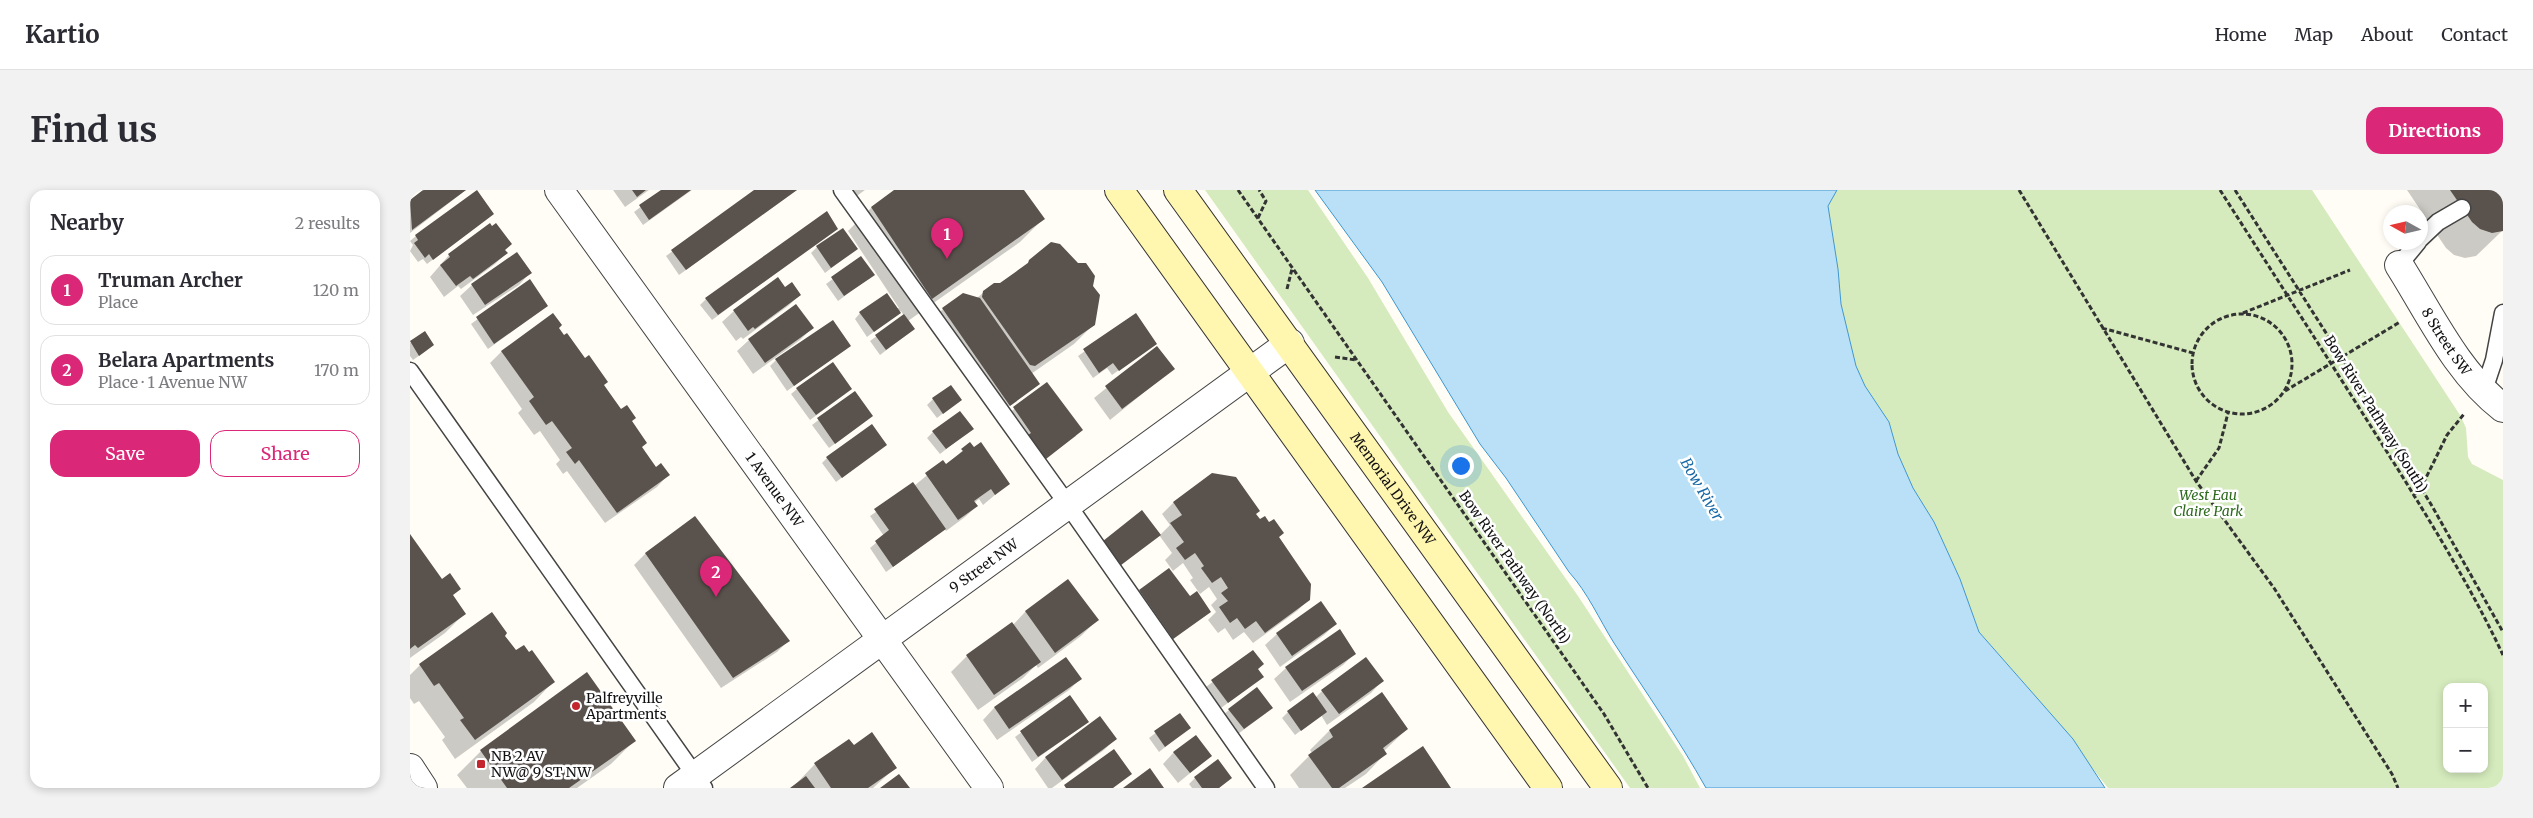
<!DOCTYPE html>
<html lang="en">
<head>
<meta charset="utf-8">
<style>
  body { margin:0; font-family:Merriweather,serif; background:#f2f2f3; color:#2b2b33 }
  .controls { position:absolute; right:15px; bottom:15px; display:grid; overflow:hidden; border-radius:10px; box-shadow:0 2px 8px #0003 }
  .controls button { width:45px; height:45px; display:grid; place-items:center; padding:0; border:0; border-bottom:1px solid #e1e1e2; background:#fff; color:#2b2b33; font:25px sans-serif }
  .compass { position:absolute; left:1973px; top:15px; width:45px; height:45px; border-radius:50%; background:#fff; box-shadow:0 2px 8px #0003; rotate:278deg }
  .you { position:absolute; left:1050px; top:275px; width:18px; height:18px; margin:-12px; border:4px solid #fff; border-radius:50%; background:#1a73e8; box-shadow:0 0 0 8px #1a73e833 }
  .badge { display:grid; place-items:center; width:32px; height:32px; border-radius:50%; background:#db2777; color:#fff; font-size:16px; font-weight:700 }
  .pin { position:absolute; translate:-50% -41px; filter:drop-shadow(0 1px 2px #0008) }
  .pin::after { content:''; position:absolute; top:26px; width:18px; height:15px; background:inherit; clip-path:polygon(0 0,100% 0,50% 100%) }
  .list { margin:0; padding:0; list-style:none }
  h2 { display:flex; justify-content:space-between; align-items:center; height:65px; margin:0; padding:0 20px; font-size:21px }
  h2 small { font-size:16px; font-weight:400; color:#7c7c81 }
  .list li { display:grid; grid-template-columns:32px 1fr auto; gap:15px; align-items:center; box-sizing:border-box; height:70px; margin:0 10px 10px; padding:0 10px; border:1px solid #e1e1e2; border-radius:15px }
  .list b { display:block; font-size:19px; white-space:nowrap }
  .list p { margin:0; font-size:16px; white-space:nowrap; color:#7c7c81 }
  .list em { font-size:16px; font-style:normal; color:#7c7c81 }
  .actions { display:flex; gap:10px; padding:15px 20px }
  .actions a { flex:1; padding:11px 0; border:1px solid #db2777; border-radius:15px; text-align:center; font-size:18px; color:#db2777 }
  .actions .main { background:#db2777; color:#fff }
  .map { position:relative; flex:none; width:2093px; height:598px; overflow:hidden; border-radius:15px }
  header { display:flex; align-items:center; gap:30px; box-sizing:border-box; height:70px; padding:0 25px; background:#fff; border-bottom:1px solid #e1e1e2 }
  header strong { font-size:24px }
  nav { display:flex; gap:28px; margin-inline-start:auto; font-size:18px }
  .intro { display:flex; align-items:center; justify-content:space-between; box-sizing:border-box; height:120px; padding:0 30px }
  h1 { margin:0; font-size:35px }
  .button { padding:12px 22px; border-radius:15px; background:#db2777; color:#fff; font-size:18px; font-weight:700 }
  main { display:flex; gap:30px; padding:0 30px }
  aside { flex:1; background:#fff; border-radius:15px; box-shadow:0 2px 8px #0003 }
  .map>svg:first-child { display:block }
</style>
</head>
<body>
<header>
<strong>Kartio</strong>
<nav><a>Home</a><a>Map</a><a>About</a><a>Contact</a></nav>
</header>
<div class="intro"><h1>Find us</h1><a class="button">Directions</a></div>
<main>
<aside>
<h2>Nearby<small>2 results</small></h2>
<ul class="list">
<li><span class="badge">1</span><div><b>Truman Archer</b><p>Place</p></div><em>120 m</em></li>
<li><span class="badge">2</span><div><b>Belara Apartments</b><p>Place · 1 Avenue NW</p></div><em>170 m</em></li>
</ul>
<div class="actions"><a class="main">Save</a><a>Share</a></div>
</aside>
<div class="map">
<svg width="2093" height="598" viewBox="0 0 2093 598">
  <rect width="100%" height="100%" fill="#fffdf5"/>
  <path fill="#d5ebbd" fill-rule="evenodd" d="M795,0H898L958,88L1038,222L1168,406L1273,566L1290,598H1220Z
    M1427,0H1902L2050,225L2056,238L2058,267L2062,274L2093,290V598H1698L1615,494L1569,442L1550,389L1524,332L1503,298L1488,264L1479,232L1455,196L1446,176L1431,114L1428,79L1418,16ZM2037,497H2074V579H2037Z"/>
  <path fill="#b9e0f7" stroke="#3f96cf" d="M905,0H1427L1418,16L1428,79L1431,114L1446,176L1455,196L1479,232L1488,264L1503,298L1524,332L1550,389L1569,442L1663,549L1695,598H1296C1268,548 1235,501 1204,453C1189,429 1178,403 1159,382L1096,288L1070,254L972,92Z"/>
  <path fill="#0003" d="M15,0H56L0,43V11Z
    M203,0H239L215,17Z
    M253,0H282L233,35L224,22Z
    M346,0H387L269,85L256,66Z
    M428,0H455L437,13Z
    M486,0H613L633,29L610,52L498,131L504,139L470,165L460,151L494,126L491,121L457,147L445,129L450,123L489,118L438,41L461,18Z
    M1997,0H2093V40L2066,66L2055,68L2044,65L2036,58Z
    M83,24L17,74L13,69L8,72L0,61L3,55L0,51L6,46Z
    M427,38L302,130L290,115L296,109Z
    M407,57L446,59L415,83L401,63Z
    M95,60L96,63L85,74L51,99L48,96L34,107L20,87L39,65Z
    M451,68L463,85L428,111L416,94Z
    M620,71L681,97L684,134L664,154L621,184L628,194L594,220L527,125L533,119L567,108L574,102L590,95Z
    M120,83L109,95L63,125L50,106L62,95Z
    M368,89L375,99L390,105L378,116L333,149L331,147L326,151L312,132L324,121Z
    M119,91L137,116L78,159L61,134Z
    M386,116L402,138L390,150L343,184L327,161L339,150Z
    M143,125L148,138L221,232L231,258L246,278L258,285L247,297L195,333L157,281L153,284L146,274L150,270L130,241L124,245L108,223L112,219L80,173L91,162Z
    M726,125L746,154L702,185L697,178L683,188L668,166Z
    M14,143L17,160L3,170L0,166V153Z
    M440,156L377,201L360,176L366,170Z
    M747,157L763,179L700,230L684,208Z
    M637,193L666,246L629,273L598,224Z
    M387,199L435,204L400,230L381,204Z
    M445,202L462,226L419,258L402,235Z
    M523,209L550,210L527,228L517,215Z
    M562,239L530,264L517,248L523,242Z
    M560,254L598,294L573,315L569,309L564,313L567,316L555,327L536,341L535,339L476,382L460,358L474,346L460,326L504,296L533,272L535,276Z
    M469,260L426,292L412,273L417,268Z
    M802,285L826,288L849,321L845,324L850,331L854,328L859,334L864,331L873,343L868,348L900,394L899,409L887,421L843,453L834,442L823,450L815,438L808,443L798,430L806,422L801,415L807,409L799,397L790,404L780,390L783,388L773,373L763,381L755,370L762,363L749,345L705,380L688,358L732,322L750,345L760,335L752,324L763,313Z
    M0,346L54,424L35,443L0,468Z
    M236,363L378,451L367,462L311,498L224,375Z
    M759,380L779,408L799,422L757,454L724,406Z
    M658,391L687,430L671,446L628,478L626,475L613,488L568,520L541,482L557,466L603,435L615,422Z
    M911,413L926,434L914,445L870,477L855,455L867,444Z
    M94,446L106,462L143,492L124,512L45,569L32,550L35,547L9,511L4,514L0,508V485L10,475Z
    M843,461L847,480L846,492L811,518L796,497Z
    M945,463L933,475L880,512L864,489L876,478Z
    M656,469L670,489L659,500L587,550L573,530L584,518Z
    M177,484L225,550L201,574L167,598H57L47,585L71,561Z
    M972,491L961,503L917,535L911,525L885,545L872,528L878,522L905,508L912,501Z
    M972,504L997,539L974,561L975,564L956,584L935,598H889L880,585L902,563L900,560L919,541Z
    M660,507L671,537L622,572L605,547Z
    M819,520L856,523L828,544L813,525Z
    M770,524L779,538L749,562L739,548Z
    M705,549L694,560L642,598H638L625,579L636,567Z
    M443,557L485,578L463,598H382L405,574Z
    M764,562L801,566L768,593L753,574Z
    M785,588H821L809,598H782L779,594Z"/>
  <path fill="#5a524d" d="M13,0H56L2,40L0,10Z
    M67,0L84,24L23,70L19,64L15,68L4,53L8,50L5,45Z
    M222,0H236L227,7Z
    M251,0H281L239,30L229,15Z
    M344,0H387L276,80L261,60Z
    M484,0H614L635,29L522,109L461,17Z
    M2040,0H2093V41L2082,43L2070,39L2062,32Z
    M417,21L428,39L308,125L295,108Z
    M80,33L82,36L86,33L102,54L95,60L98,63L63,89L60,86L46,96L30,75L40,67L38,64Z
    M433,38L448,59L421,78L406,56Z
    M641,52L650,54L668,73H676L685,86L683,96L690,105L685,135L625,176L620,175L572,107L573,101L584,93H590L618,73L619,70Z
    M107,62L122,83L75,115L61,94Z
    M451,66L465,85L434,106L421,87Z
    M368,87L375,97L382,92L391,105L345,139L343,137L338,141L323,120Z
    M120,89L138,116L84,154L66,127Z
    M477,103L491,123L464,142L449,122Z
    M553,103L570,108L630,194L600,216L532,118Z
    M386,114L404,138L355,173L338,149Z
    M143,123L152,135L149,138L154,145L157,143L175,168L179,165L198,192L194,195L211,219L217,215L226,228L222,231L237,253L232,257L246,277L251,273L260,285L207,323L169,270L165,274L156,262L162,258L142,231L136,235L119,211L124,207L91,161Z
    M726,123L747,154L709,181L703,173L689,183L673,159Z
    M494,124L505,139L476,160L465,145Z
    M423,130L441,156L384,196L365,169Z
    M15,141L24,155L9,166L0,151Z
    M747,156L765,179L712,219L695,196Z
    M423,172L442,199L406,225L386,198Z
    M637,192L673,240L636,269L618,245L621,243L603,217Z
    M541,195L552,210L533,224L522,208Z
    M445,201L463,226L425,254L407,228Z
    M550,221L564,239L536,259L522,241Z
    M462,234L477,255L432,288L416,267Z
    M560,252L564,257L571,252L600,294L585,305L581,299L564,311L568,316L548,330L515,283L533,270L536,274L553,261L551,259Z
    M802,283L826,287L850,321L846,324L850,329L855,326L859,332L864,329L874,343L869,347L901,394L900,410L855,443L846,431L835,439L827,428L820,433L809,417L818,411L811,403L818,398L811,387L802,393L791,378L794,376L785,363L775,370L766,358L774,352L760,333L772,325L763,312Z
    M503,292L536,339L483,377L465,351L479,340L464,319Z
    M732,320L751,345L711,375L693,351Z
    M285,326L380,451L323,488L235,363Z
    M0,344L32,389L40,383L51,399L43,405L56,424L8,458L5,455L0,459Z
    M759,378L780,406L787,401L801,422L763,449L729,400Z
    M658,389L689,430L645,463L615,421Z
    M911,411L927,434L882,466L866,443Z
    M82,422L97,443L95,446L106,460L114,455L119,462L122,460L145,492L65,550L50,530L54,528L29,493L24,496L9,474Z
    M602,432L631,472L584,505L556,465Z
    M930,439L946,464L892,501L875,477Z
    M843,460L854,474L848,479L854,487L818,513L801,490Z
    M656,467L672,489L599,539L584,517Z
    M956,467L974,491L929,524L911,500Z
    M177,482L226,551L159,598H97L70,560Z
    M847,497L863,518L834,539L818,519Z
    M903,502L917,522L891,541L877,521Z
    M972,502L998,539L973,558L977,564L929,598H922L898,565L923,547L919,540Z
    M660,505L679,532L628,567L610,541Z
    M770,523L781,538L755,557L744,541Z
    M690,526L707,549L652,590L635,567Z
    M462,542L487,578L458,598H421L404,573L439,549L444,555Z
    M786,545L802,566L780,583L763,562Z
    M1013,556L1041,598H952Z
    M704,559L722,584L703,598H656L654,595Z
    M808,569L822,588L809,598H792L784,587Z
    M740,578L754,598H713Z
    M489,584L500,598H470Z
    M396,586L405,598H380Z"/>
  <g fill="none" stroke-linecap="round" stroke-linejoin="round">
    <g stroke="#444" stroke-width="19">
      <path id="lane" d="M432,0L658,315L856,598
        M2010,49L2028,32L2052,18
        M1989,75L2008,52
        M0,181L294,598
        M2073,203L2084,170L2093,123"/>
    </g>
    <g stroke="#444" stroke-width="30">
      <g id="street">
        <path id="s1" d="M149,0L579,598"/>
        <path id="s2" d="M1989,75C2020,124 2047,183 2093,218"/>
        <path d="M0,578L13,598"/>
        <path id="s3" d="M268,598L880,153"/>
      </g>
    </g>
    <g stroke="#333" stroke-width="30">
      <g id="secondary">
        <path d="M709,0L1138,598"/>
        <path id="s4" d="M768,0L1198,598"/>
      </g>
    </g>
    <path stroke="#333" stroke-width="3" stroke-dasharray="5 2.5" stroke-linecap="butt" d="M828,0L1194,524L1238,598
      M1609,0L1786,291L1864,398L1982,584L1988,598
      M1810,0C1870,94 1930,187 1989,281C2026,341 2063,401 2093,465
      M1825,0L1939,179L2022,316L2093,442
      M848,28L856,11L849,0
      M877,99L882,79
      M1833,123L1940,80
      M1782 174a50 50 0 1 1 100 0a50 50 0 1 1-100 0Z
      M1692,138L1783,163
      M925,167L946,170
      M1875,201L1990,132
      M1786,291L1809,258L1818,223
      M2004,305L2011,298L2037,245L2054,224"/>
    <use href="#lane" stroke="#fff" stroke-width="16"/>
    <use href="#street" stroke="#fff" stroke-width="28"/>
    <use href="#secondary" stroke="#fff6b0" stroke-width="28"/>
  </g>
  <g fill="#c4262e" stroke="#fff" stroke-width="2">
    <circle cx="166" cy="516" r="5"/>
    <rect x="66" y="569" width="10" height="10" rx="2.5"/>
  </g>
  <g text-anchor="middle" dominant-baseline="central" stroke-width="5" stroke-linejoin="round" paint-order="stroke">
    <g font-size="14" fill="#111" stroke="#fff">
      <text stroke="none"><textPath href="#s2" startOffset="90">8 Street SW</textPath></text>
      <text transform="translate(1966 224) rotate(58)">Bow River Pathway (South)</text>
      <text stroke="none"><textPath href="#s1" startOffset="369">1 Avenue NW</textPath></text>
      <text stroke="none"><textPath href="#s4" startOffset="368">Memorial Drive NW</textPath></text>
      <text stroke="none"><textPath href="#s3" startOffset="378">9 Street NW</textPath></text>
      <text transform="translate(1105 377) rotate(55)">Bow River Pathway (North)</text>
    </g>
    <g font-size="14" font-style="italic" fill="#2f6b1f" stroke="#fff">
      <text x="1798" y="305">West Eau<tspan x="1798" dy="16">Claire Park</tspan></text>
    </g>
    <g font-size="14" fill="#111" stroke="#fff" text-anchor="start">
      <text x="176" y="508">Palfreyville<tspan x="176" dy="16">Apartments</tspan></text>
      <text x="81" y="566">NB 2 AV<tspan x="81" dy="16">NW@ 9 ST NW</tspan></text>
    </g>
    <g font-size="15" font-style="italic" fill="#1768a6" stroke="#fff">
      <text transform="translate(1292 299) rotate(60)">Bow River</text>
    </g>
  </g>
</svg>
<div class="controls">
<button>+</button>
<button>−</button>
</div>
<svg class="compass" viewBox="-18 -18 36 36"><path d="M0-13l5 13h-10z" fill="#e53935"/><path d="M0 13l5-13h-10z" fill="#7c7c81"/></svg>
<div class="you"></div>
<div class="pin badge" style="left:537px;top:69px">1</div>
<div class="pin badge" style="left:306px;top:407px">2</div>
</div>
</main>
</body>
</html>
